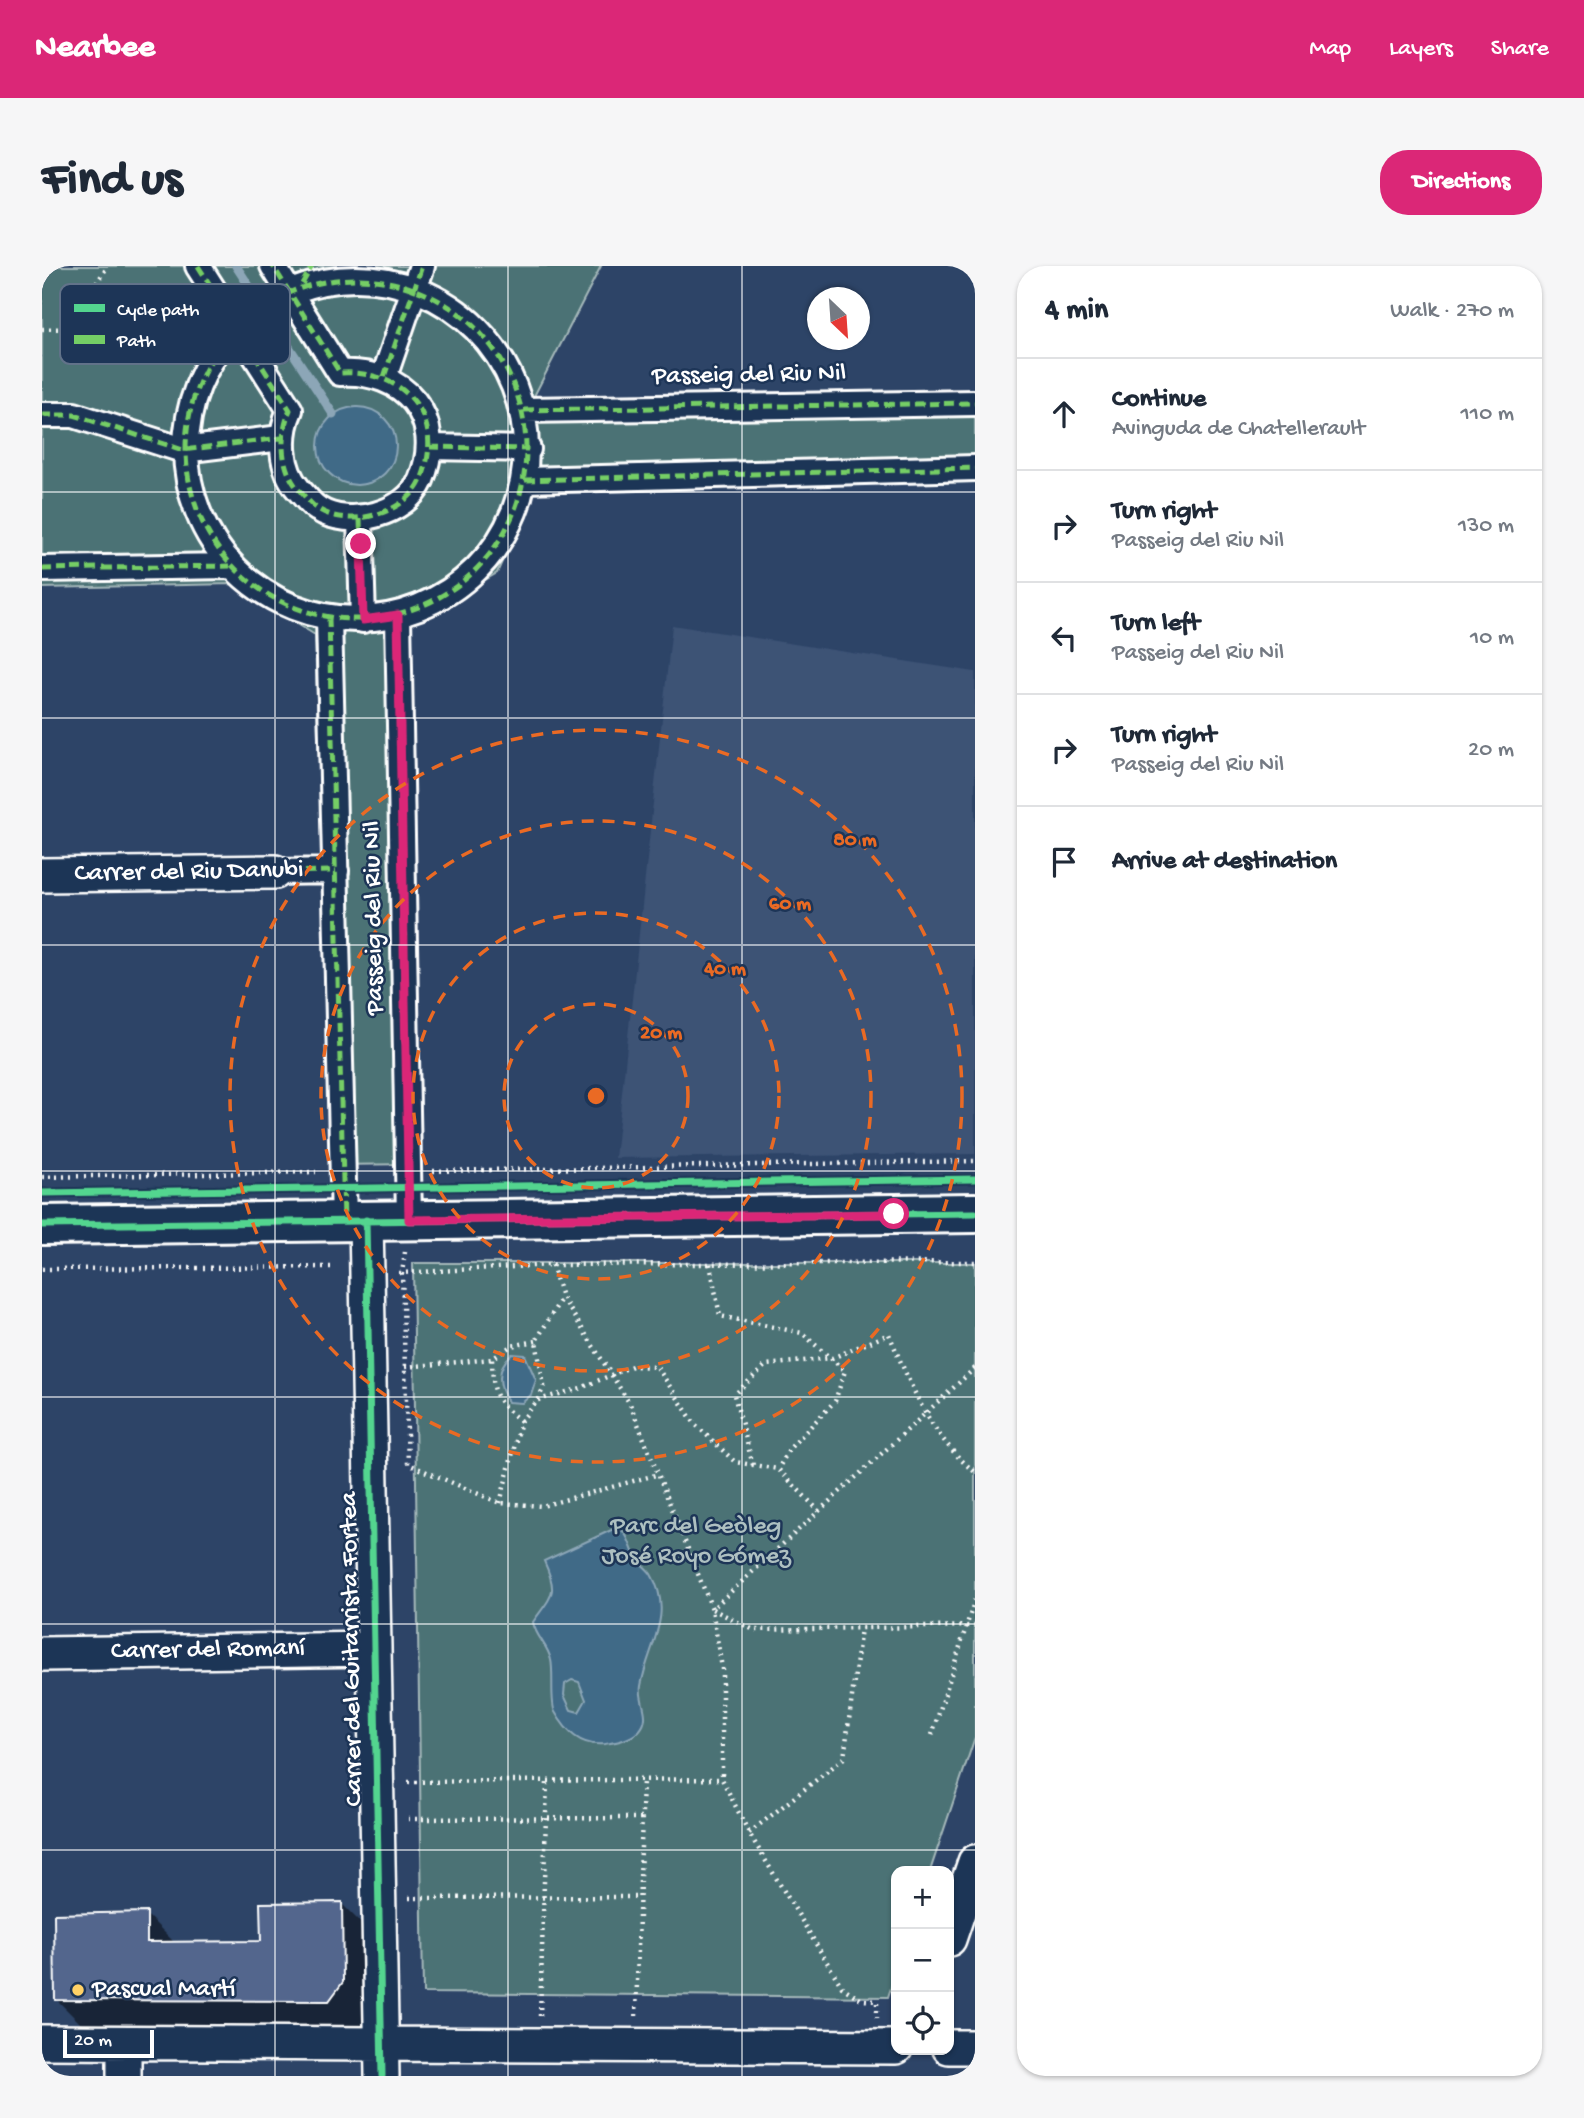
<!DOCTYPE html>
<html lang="en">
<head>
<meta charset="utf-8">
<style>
  body { margin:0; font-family:"Gochi Hand",sans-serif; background:#f6f6f7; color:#1f2937 }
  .controls { position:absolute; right:21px; bottom:21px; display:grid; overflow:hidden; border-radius:14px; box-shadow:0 2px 5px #0004 }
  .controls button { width:63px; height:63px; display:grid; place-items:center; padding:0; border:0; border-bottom:2px solid #e0e1e3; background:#fff; color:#1f2937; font:35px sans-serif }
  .compass { position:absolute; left:765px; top:21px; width:63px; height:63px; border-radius:50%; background:#fff; box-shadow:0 2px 5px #0004; rotate:155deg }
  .scale { position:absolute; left:21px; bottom:18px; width:91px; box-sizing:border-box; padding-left:7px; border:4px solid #fff; border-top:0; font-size:19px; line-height:24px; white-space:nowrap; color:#fff; -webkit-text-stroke:5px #1d3557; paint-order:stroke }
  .stop { position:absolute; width:21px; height:21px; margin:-16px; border:5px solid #db2777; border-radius:50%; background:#fff }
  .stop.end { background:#db2777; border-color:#fff; box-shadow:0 2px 7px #0008 }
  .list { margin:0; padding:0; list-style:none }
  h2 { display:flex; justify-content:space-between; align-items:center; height:91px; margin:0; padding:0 28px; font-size:30px }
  h2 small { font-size:23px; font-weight:400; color:#747a83 }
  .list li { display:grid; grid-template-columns:46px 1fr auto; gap:21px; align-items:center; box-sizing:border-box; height:112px; padding:0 28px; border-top:2px solid #e0e1e3 }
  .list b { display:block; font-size:26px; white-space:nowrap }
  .list p { margin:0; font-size:23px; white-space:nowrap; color:#747a83 }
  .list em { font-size:23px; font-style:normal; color:#747a83 }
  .icon { flex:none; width:38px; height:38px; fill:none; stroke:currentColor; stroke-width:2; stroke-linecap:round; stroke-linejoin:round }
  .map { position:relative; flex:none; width:933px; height:1810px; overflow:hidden; border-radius:28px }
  header { display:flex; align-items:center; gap:42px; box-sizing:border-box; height:98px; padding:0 35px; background:#db2777; color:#fff }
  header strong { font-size:33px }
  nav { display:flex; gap:38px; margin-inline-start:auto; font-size:24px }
  .intro { display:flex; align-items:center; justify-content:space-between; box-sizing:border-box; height:168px; padding:0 42px }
  h1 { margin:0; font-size:49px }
  .button { padding:18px 32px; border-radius:28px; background:#db2777; color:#fff; font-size:24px; font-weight:700 }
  main { display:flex; gap:42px; padding:0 42px }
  aside { flex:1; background:#fff; border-radius:28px; box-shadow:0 2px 5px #0004 }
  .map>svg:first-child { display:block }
</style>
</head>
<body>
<header>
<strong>Nearbee</strong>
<nav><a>Map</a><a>Layers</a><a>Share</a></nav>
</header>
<div class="intro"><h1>Find us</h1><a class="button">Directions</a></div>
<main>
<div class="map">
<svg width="933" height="1810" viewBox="0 0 933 1810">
  <rect width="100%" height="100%" fill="#2d4467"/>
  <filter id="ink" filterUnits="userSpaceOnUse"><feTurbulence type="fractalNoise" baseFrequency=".0143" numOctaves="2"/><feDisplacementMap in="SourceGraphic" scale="14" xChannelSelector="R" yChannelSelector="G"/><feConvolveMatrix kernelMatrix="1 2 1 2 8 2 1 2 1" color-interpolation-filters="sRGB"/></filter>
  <g filter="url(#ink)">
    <path fill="#3c5275" d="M630,359L933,406V888L573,892Z"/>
    <path fill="#4b7275" stroke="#a5b8ba" stroke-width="2" d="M0,0H559L491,132L933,128V216L492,224L455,307L369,357L378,898L289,899L273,369L191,318L0,322Z
      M371,997H933V1471L888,1605H854V1706L846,1731L381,1727Z"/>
    <path fill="#406a87" stroke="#8ca6b7" stroke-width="2" fill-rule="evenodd" d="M276 180a39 39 0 1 1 78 0a39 39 0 1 1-78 0Z
      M470,1088L483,1089L494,1114L489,1129L480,1137L466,1136C455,1118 454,1102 470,1088Z
      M576,1261C587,1268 588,1281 594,1292C598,1298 605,1302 609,1308C633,1349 606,1379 599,1420C596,1436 611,1450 597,1465C588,1474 574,1476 563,1478C538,1481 524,1465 513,1446C508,1437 512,1406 509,1394C506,1379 493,1370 491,1356C510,1329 517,1328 502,1295ZM530,1414L537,1416L544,1434L537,1446L529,1444L522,1429L523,1418Z"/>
    <path fill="#0007" d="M299,1637L342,1680L330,1777H58L14,1733L104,1648L133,1677H221Z"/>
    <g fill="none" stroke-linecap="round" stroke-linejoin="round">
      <path stroke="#8ca6b7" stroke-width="9" d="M194,0L291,148"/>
    </g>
    <path fill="#53668d" stroke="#fff" stroke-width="2" d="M300,1636L301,1716L287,1735L13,1734L12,1648L105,1646V1676L219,1675L218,1637Z"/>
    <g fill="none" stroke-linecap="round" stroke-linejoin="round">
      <g stroke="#fff" stroke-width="30">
        <path id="pedestrian" d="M156,0L248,144C237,169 238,203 257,224C263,230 269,239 276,243C307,263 364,248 379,214C405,151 362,103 298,107L231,0
          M144 183a170 170 0 1 1 340 0a170 170 0 1 1-340 0Z
          M342,111L380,0
          M482,144L933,137
          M0,149H32L141,184L239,172
          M388,181L486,183
          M483,214L933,202
          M318,253L321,354
          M0,303L188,300
          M356,349L367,954
          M287,352L302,955
          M233,606L294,605"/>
      </g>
      <g stroke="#fff" stroke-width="38">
        <path id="minor" d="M0,609L233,606
          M324,954L340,1810
          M0,1388L332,1383
          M907,1673L933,1596
          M0,1776L854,1781
          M82,1777V1810
          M907,1781H933"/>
      </g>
      <g stroke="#fff" stroke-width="44">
        <path id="tertiary" d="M0,959L933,947"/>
      </g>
      <path stroke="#fff" stroke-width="4.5" stroke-dasharray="2 5" stroke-linecap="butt" d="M35,62L47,28L66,0
        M0,63L164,60
        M391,905L933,895
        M0,911L274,906
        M363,986L360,1007L366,1198L458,1237L500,1240L617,1208
        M668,998L678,1050L760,1067L803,1105L793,1135L748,1182L736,1203
        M510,999L520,1031L588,1138L670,1343L680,1402V1513L707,1567L800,1721L820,1734L835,1735V1752
        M0,1003L293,1001
        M357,1007L510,999L933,996
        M363,1101L450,1093
        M933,1102L670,1343L712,1364L933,1360
        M496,1134L539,1122L590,1100L615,1101L653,1158L693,1196L736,1203L777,1245
        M479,1155C451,1134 451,1126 450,1093L469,1080L494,1075
        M711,1199L692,1129L724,1099L790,1092L847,1068C869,1120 888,1170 933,1206
        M458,1237L479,1155L496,1134L502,1120L494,1075L520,1031
        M890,1469L933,1333
        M366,1516L680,1513
        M366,1553L600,1552
        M707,1567L802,1492L819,1362
        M367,1632L597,1631
        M498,1750L505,1516
        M594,1750L601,1513"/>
      <use href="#pedestrian" stroke="#1d3557" stroke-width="24"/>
      <use href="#minor" stroke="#1d3557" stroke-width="33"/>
      <use href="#tertiary" stroke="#1d3557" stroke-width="38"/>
      <path stroke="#74ce65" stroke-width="5" stroke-dasharray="10 5" stroke-linecap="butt" d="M156,0L248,144C237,169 238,203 257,224C263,230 269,239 276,243C307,263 364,248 379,214C405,151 362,103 298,107L231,0
        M144 183a170 170 0 1 1 340 0a170 170 0 1 1-340 0Z
        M260,18L270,0
        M342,111L380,0
        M482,144L933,137
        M0,149H32L141,184L239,172
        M388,181L486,183
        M483,214L933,202
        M318,253L321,354
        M0,303L188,300
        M356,349L367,954
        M287,352L302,955
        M233,606L294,605"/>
      <g stroke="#1d3557" stroke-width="11">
        <path id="cycleway" d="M0,927L933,913
          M324,954L340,1810
          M0,959L933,947"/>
      </g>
      <use href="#cycleway" stroke="#53d58f" stroke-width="7"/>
    </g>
  </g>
  <g fill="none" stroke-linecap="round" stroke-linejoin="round" filter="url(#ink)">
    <path stroke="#db2777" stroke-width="9" d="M319,278L321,354L356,349L367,954L852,948"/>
  </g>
  <path fill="none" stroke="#fff" stroke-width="2" stroke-opacity="0.55" d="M233,0V1810M466,0V1810M700,0V1810M0,226H933M0,452H933M0,679H933M0,905H933M0,1131H933M0,1358H933M0,1584H933"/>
  <g fill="none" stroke="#ea6a24" stroke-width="3.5" stroke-dasharray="12 9">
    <circle cx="554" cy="830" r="92"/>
    <circle cx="554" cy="830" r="183"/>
    <circle cx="554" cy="830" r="275"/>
    <circle cx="554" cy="830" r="366"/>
  </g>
  <circle fill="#ffd166" stroke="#1d3557" stroke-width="2.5" cx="36" cy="1724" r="7"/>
  <g text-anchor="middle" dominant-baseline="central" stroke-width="5" stroke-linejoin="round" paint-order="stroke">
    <g font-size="26" fill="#fff" stroke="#1d3557">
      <text transform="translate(707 110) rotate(-1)">Passeig del Riu Nil</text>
      <text transform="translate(147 607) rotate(-1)">Carrer del Riu Danubi</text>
      <text transform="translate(333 652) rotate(-91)">Passeig del Riu Nil</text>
      <text transform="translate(311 1383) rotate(-91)">Carrer del Guitarrista Fortea</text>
      <text transform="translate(166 1385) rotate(-1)">Carrer del Romaní</text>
    </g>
    <g font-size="26" fill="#aec0c1" stroke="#1d3557">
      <text x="654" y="1261">Parc del Geòleg<tspan x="654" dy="30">José Royo Gómez</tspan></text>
    </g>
    <g font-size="26" fill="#fff" stroke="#1d3557" text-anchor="start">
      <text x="50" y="1724">Pascual Martí</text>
    </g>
  </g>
  <rect x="18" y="18" width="230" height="80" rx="10" fill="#1d3557" stroke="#617289" stroke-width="2"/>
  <rect x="32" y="38" width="31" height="8" fill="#53d58f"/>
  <rect x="32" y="69" width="31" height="9" fill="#74ce65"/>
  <g font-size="19" fill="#fff">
    <text x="75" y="49">Cycle path</text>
    <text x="75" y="80">Path</text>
  </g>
  <circle cx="554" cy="830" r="10" fill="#ea6a24" stroke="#1d3557" stroke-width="3.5"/>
  <g font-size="21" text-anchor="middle" font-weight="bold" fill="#ea6a24" stroke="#1d3557" stroke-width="5" stroke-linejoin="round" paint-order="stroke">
    <text x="813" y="579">80 m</text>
    <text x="748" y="643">60 m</text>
    <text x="683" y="708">40 m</text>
    <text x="619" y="772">20 m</text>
  </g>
</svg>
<div class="controls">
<button>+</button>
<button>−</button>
<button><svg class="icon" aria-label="locate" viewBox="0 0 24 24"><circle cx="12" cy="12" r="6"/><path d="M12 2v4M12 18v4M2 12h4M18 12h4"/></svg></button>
</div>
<svg class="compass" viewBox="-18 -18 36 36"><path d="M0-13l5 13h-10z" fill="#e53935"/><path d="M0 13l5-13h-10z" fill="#747a83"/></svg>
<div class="scale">20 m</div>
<div class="stop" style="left:852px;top:948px"></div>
<div class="stop end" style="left:319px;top:278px"></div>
</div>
<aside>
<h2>4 min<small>Walk · 270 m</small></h2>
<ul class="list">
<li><svg class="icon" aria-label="ahead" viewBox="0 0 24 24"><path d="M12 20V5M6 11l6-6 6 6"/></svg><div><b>Continue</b><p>Avinguda de Chatellerault</p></div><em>110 m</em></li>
<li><svg class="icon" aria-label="right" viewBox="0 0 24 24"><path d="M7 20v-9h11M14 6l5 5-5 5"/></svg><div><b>Turn right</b><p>Passeig del Riu Nil</p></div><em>130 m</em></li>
<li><svg class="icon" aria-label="left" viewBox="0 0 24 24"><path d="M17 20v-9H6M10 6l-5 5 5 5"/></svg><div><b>Turn left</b><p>Passeig del Riu Nil</p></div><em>10 m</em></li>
<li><svg class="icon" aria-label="right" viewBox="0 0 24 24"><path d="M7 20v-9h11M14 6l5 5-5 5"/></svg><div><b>Turn right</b><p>Passeig del Riu Nil</p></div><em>20 m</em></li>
<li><svg class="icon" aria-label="arrive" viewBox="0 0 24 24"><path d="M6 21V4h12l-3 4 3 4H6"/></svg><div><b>Arrive at destination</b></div></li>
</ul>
</aside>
</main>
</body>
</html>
